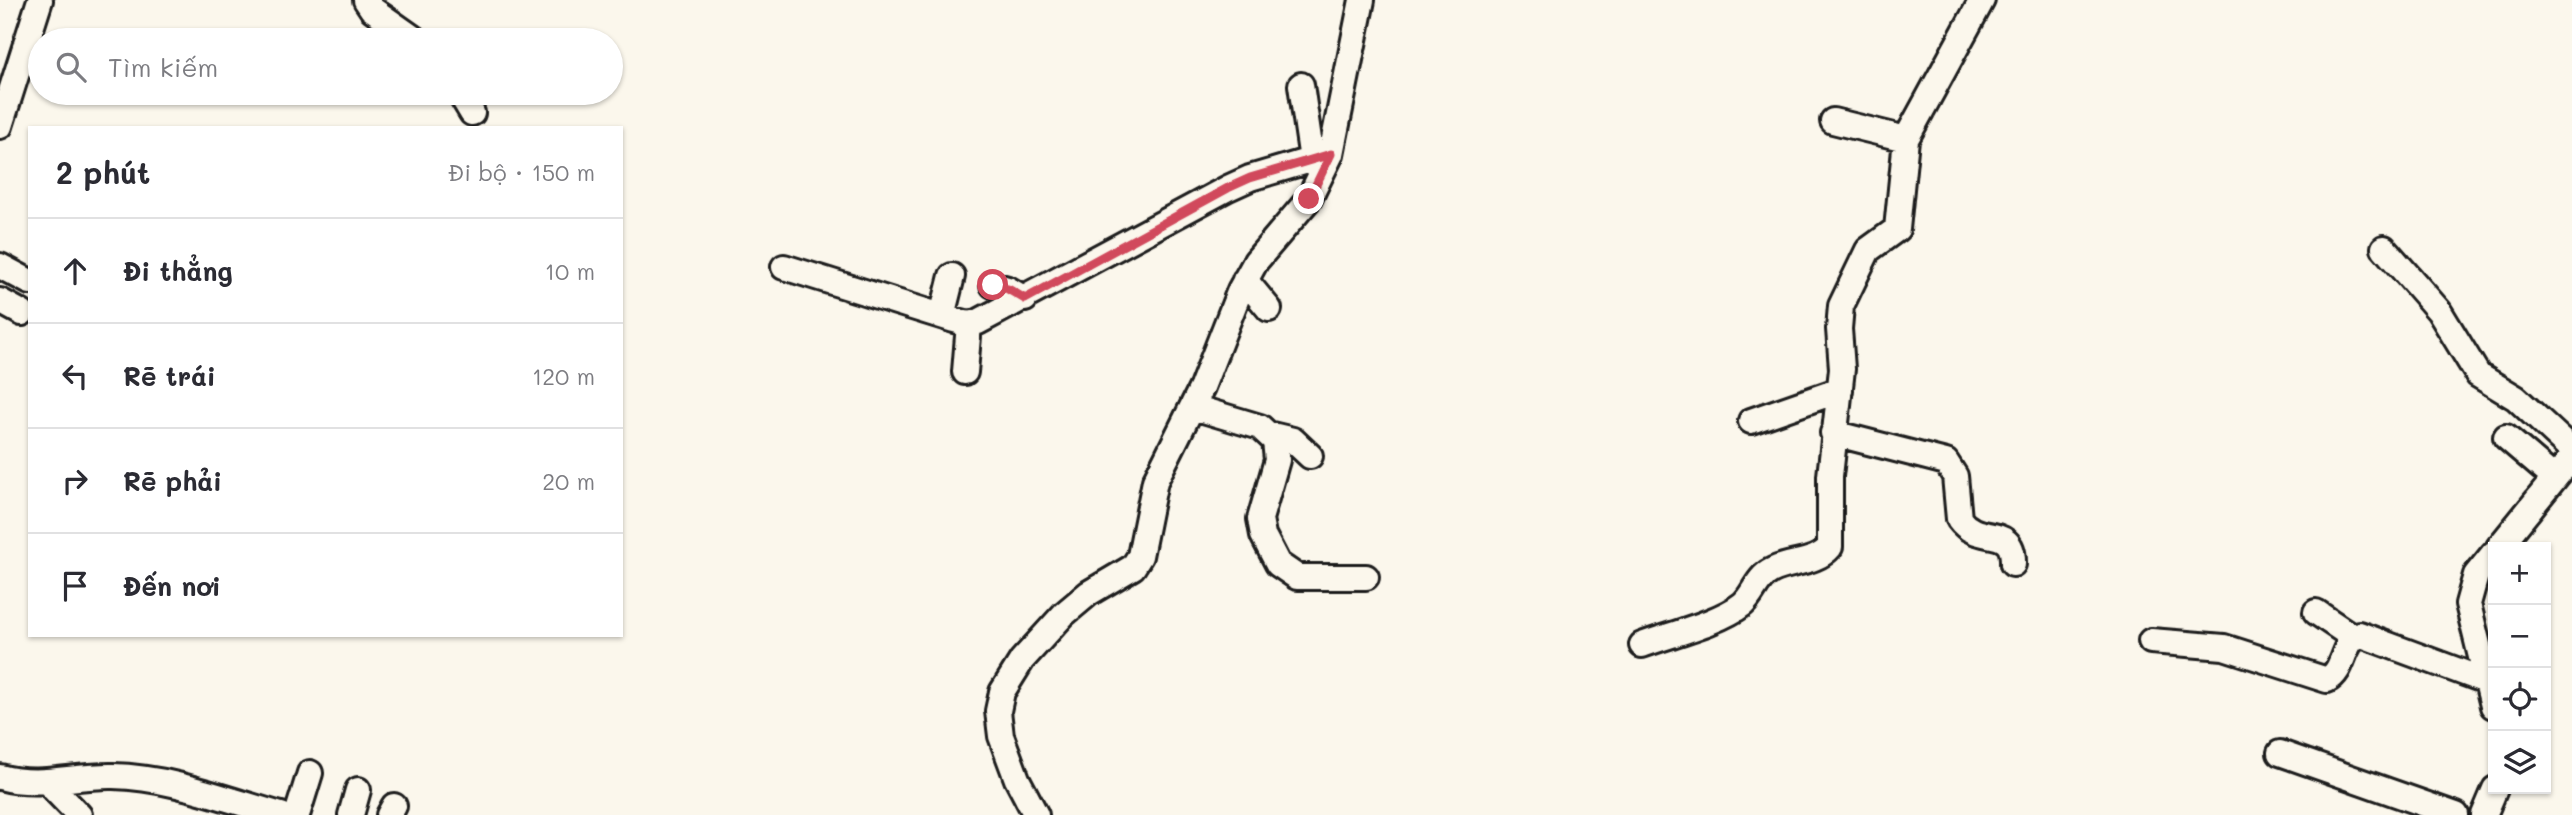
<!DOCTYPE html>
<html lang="vi">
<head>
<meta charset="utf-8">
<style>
  body { margin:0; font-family:Mali,sans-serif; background:#f7f7f7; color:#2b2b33 }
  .controls { position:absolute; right:21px; bottom:21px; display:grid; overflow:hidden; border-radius:0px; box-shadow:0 2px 5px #0004 }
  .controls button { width:63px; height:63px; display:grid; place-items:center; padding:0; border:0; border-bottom:2px solid #e1e1e2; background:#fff; color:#2b2b33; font:35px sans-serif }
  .stop { position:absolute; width:21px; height:21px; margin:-16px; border:5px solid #d1495b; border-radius:50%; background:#fff }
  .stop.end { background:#d1495b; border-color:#fff; box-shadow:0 2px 7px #0008 }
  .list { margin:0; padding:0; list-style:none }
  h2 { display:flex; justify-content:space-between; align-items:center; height:91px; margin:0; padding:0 28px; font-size:30px }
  h2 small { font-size:23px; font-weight:400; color:#7c7c81 }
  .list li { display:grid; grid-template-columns:46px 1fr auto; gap:21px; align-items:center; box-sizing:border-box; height:105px; padding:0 28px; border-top:2px solid #e1e1e2 }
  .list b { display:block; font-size:26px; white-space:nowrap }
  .list em { font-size:23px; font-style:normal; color:#7c7c81 }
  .icon { flex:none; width:38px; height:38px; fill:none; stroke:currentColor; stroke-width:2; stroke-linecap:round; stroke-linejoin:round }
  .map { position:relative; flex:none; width:2572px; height:815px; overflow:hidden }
  .search { position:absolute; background:#fff; box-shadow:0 2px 5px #0004; left:28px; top:28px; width:595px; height:77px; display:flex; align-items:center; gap:18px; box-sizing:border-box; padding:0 24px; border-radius:38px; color:#7c7c81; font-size:26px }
  .panel { position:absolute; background:#fff; box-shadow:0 2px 5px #0004; left:28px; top:126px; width:595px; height:511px; border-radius:0px }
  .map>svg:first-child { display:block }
</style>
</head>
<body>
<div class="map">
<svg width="2572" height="815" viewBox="0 0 2572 815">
  <rect width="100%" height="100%" fill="#fbf7ec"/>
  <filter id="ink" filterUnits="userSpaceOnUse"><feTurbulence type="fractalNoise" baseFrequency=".0143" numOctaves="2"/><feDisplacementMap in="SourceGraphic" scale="14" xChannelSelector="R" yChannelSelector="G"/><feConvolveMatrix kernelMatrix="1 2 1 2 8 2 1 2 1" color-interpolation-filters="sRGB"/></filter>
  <g filter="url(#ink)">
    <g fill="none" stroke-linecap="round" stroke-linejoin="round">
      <g stroke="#1c1c1c" stroke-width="30">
        <path id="minor" d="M366,0L372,9L416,40
          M1301,85L1312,160
          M460,93L472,113
          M1833,121L1906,139
          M0,126L40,0
          M2384,248L2439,311L2478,375L2516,398L2572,450
          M0,266L30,282
          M784,267L954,320L969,324L978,322L1228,188L1250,178L1331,154
          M1245,280L1269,309
          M993,285L1008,289L1025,299
          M0,301L22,313
          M942,316L952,276
          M965,372L969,324
          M1193,407L1260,427L1275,441L1277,460L1260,519L1263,535L1278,564L1297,577H1366
          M1751,421L1840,390
          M1833,433L1946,462L1955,476L1959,519C1979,547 2014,522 2013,564
          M1272,435L1293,440L1310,456
          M2506,437L2554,478
          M2499,547L2572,457
          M2493,554L2476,575L2468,604L2493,706
          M2316,612L2353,637
          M2151,641L2224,647L2327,680C2345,671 2341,644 2359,634L2486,681
          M1642,645C1671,634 1719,623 1743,604C1754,594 1757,578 1771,571C1789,561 1816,564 1830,547V476L1842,369L1839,329L1841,306L1868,250L1897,229L1906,139L1982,0
          M2280,753L2456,815
          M0,777C39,788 74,775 113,776C169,777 228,800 281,815
          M48,783L79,815
          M297,815L310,773
          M351,815L358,790
          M389,815L394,806
          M1036,815L1017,779L1001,736L998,711L1002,692L1022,660L1064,614L1089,593L1133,567L1140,556L1155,481L1202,387L1240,290L1256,261L1309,199L1331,154L1362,0
          M2484,815L2495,789"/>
      </g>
      <use href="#minor" stroke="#fbf7ec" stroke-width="24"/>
    </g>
  </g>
  <g fill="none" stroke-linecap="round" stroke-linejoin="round" filter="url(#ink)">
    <path stroke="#d1495b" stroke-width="9" d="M993,285L1008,289L1025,299L1228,188L1250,178L1331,154L1309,199"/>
  </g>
</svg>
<div class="controls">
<button>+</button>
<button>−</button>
<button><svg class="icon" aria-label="locate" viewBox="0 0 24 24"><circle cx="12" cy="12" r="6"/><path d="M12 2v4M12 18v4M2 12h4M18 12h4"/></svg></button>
<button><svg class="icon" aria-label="layers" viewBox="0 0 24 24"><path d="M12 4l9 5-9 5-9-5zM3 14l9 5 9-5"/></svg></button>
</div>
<div class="stop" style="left:993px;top:285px"></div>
<div class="stop end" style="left:1309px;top:199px"></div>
<div class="search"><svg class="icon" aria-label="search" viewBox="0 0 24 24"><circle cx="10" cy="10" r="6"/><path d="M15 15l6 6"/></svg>Tìm kiếm</div>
<section class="panel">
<h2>2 phút<small>Đi bộ · 150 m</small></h2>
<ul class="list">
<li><svg class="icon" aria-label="ahead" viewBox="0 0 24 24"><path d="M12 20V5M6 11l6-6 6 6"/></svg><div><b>Đi thẳng</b></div><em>10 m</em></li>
<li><svg class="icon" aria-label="left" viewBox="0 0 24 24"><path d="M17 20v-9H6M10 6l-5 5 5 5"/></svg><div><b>Rẽ trái</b></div><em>120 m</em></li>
<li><svg class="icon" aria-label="right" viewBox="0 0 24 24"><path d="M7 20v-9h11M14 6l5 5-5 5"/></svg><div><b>Rẽ phải</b></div><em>20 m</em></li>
<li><svg class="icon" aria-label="arrive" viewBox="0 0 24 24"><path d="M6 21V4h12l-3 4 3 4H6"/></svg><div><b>Đến nơi</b></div></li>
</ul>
</section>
</div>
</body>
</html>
